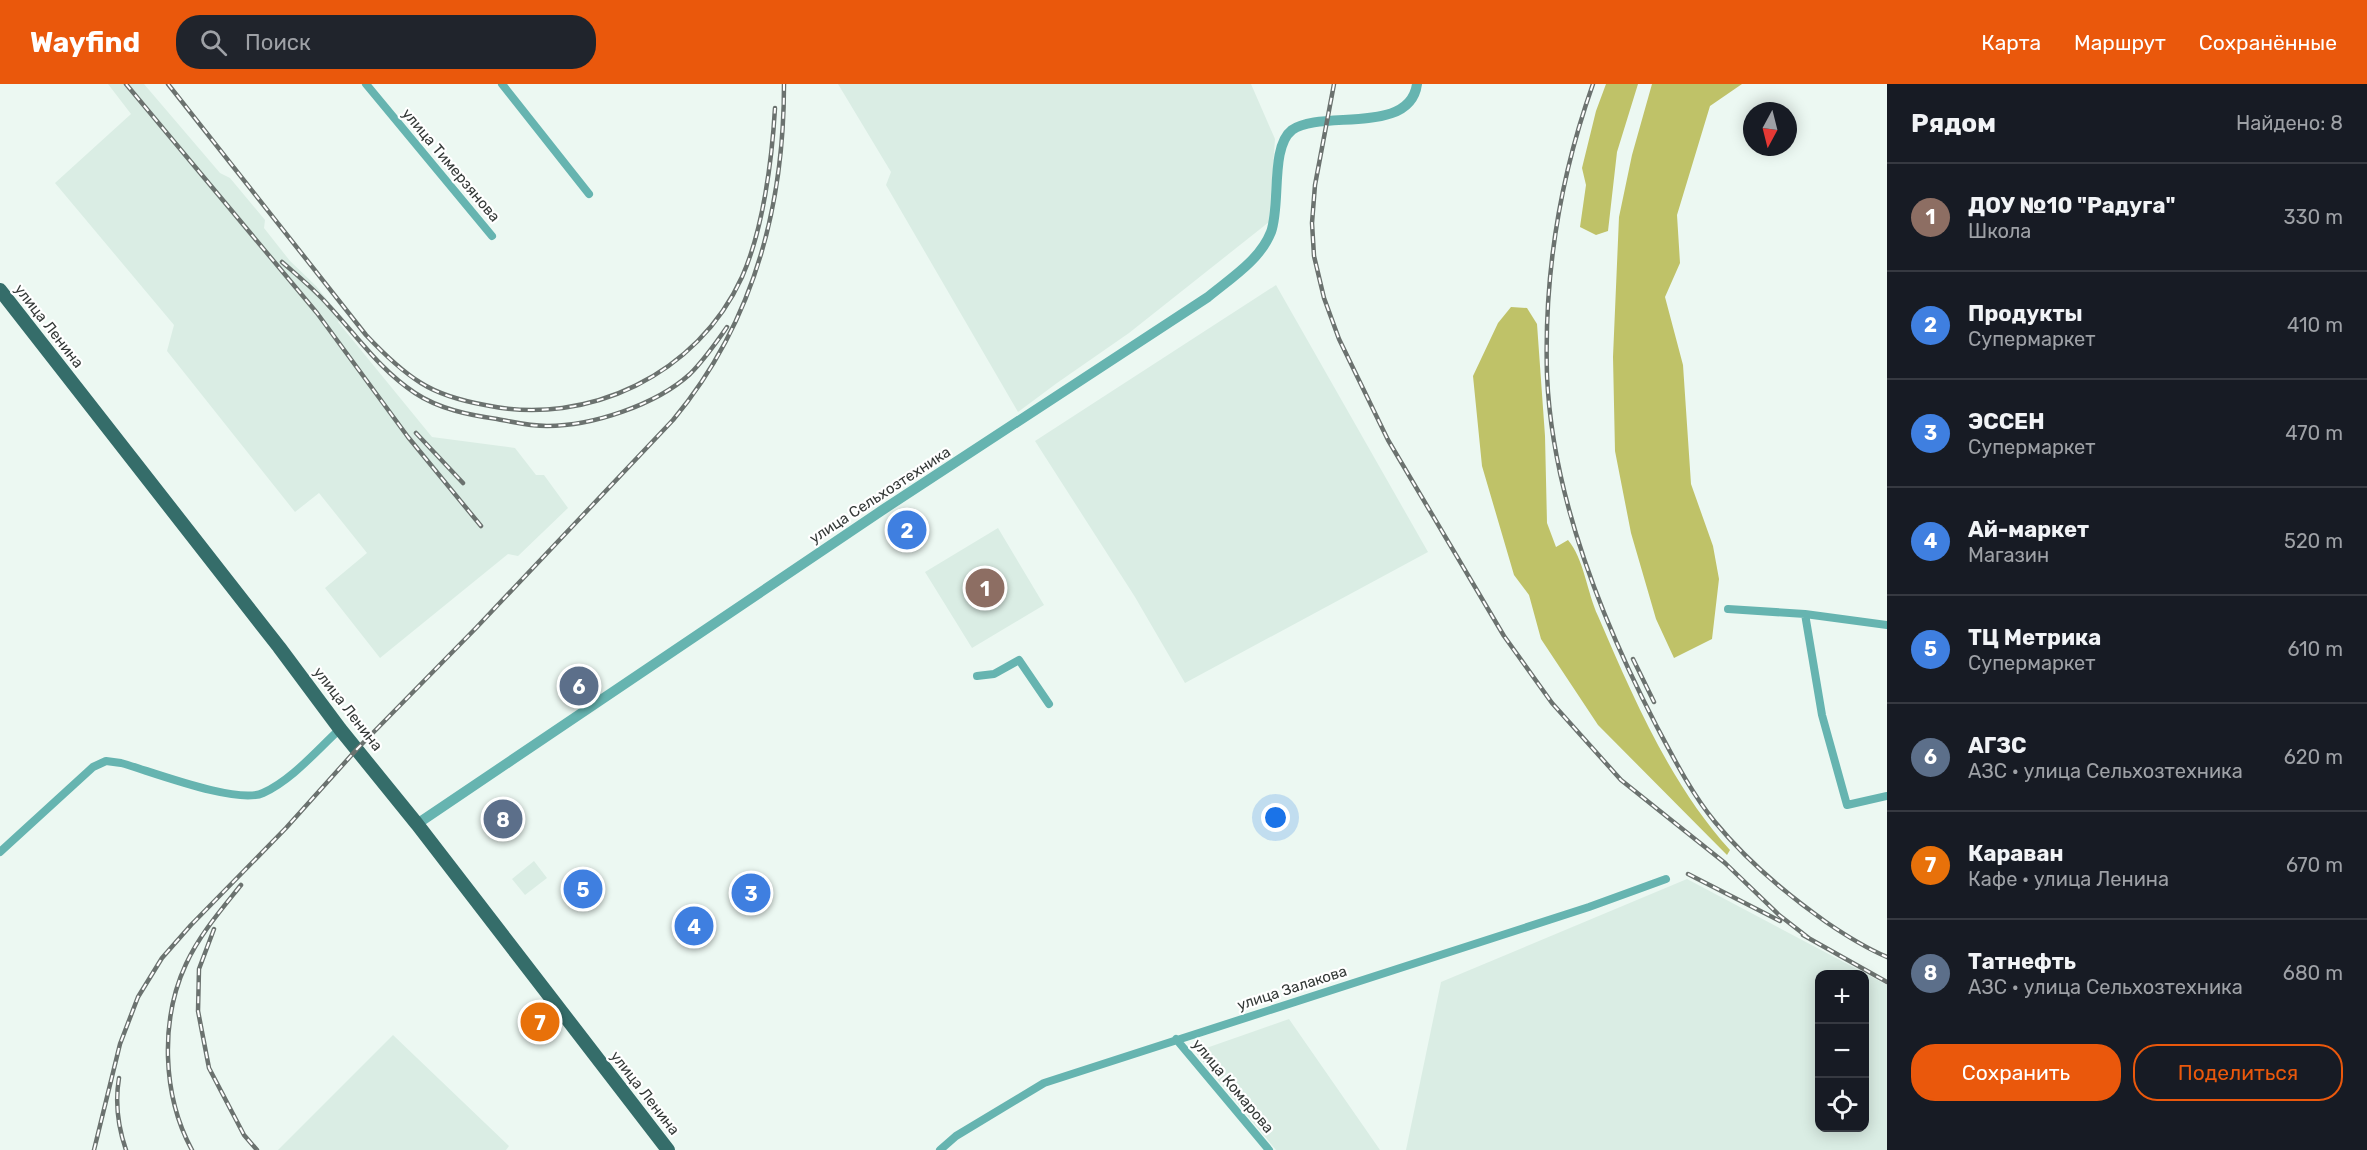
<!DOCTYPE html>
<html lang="ru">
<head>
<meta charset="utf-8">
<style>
  body { margin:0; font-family:Rubik,sans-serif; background:#20242c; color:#f1f3f6 }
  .controls { position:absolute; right:18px; bottom:18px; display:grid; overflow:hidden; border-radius:12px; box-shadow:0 3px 15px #0003 }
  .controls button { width:54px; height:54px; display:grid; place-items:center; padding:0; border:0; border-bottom:2px solid #363941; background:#171b24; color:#f1f3f6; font:30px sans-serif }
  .compass { position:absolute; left:1743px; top:18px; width:54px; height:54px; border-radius:50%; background:#171b24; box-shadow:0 3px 15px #0003; rotate:187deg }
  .you { position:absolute; left:1276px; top:734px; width:21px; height:21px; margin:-15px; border:4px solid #fff; border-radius:50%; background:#1a73e8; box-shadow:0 0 0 9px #1a73e833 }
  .badge { display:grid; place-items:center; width:39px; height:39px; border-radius:50%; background:#ea580c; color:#fff; font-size:20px; font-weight:700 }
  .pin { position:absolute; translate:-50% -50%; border:3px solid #fff; box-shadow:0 2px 6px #0006 }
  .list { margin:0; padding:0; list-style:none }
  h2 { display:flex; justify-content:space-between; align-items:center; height:78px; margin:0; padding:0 24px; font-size:26px }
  h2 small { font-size:20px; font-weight:400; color:#9ea1a6 }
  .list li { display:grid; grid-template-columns:39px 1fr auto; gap:18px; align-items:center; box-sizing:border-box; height:108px; padding:0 24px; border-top:2px solid #363941 }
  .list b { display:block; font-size:22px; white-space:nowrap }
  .list p { margin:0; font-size:20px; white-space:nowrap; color:#9ea1a6 }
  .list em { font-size:20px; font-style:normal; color:#9ea1a6 }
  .actions { display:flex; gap:12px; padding:18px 24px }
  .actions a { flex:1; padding:14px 0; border:2px solid #ea580c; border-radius:24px; text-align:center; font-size:21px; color:#ea580c }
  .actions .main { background:#ea580c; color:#fff }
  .icon { flex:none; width:33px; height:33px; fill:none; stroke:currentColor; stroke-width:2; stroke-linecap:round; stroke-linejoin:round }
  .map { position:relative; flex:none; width:1887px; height:1066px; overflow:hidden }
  header { display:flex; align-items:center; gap:36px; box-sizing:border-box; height:84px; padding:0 30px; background:#ea580c; color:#fff }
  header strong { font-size:28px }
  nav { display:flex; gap:33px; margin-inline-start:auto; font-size:21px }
  .search { width:420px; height:54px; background:#20242c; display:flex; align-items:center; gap:15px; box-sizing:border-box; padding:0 21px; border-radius:24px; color:#9ea1a6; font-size:22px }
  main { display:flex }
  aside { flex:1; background:#171b24 }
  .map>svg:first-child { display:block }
</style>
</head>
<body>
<header>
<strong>Wayfind</strong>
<div class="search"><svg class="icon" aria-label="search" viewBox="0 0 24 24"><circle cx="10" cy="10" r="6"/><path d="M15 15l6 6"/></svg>Поиск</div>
<nav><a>Карта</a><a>Маршрут</a><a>Сохранённые</a></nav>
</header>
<main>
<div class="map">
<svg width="1887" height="1066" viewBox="0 0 1887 1066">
  <rect width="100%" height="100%" fill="#ecf8f2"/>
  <path fill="#daede4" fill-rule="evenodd" d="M108,0H144L220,89L230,94L265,136L264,144L290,177L316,202L342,234L338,238L432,353L515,364L536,391H544L568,424L518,472L508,470L380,574L325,504L367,469L319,409L295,428L167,267L174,241L55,99L131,30Z
    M838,0H1251L1275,55L1269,138L1129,249L1057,299L1018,328L886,101L891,88Z
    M1276,201L1428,468L1185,599L1135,513L1035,357Z
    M998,444L1044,521L972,564L925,488Z
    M534,777L547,794L525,811L512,795Z
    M1687,795L1887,901V1066H1406L1441,898ZM1820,890H1864V1044H1820Z
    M1289,935L1380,1066H1276L1195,968Z
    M393,951L509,1062L506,1066H278Z"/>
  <path fill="#bfc268" d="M1606,0H1638L1617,68L1608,147L1596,151L1580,143L1586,101L1582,84L1596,27Z
    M1652,0H1742L1710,22L1677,131L1680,179L1665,213L1683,281L1691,400L1713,462L1719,495L1712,555L1674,574L1656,535L1631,449L1615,367L1613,273L1619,133L1632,71Z
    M1511,223L1527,224L1537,240L1545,352L1547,439L1556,463L1568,456C1584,475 1587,508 1598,532C1633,613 1670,700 1730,766L1727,771L1598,641L1541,555L1529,511L1514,491L1482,382L1473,292L1498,239Z"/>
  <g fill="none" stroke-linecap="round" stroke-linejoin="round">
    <path stroke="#66b4b0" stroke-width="8" d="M366,0L492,152
      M502,0L589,110
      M1728,525L1805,530L1887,541
      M1805,530L1822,631L1847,721L1887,712
      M977,592L994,590L1019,576L1049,620
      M0,768L93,683L106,677L121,679C150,687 237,721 263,709C292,696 317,666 340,645
      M1176,955L1269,1066
      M940,1066L956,1052L1044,999L1589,823L1666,795"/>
    <path stroke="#66b4b0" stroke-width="10" d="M417,740L881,427L1208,213C1231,194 1260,176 1271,148C1281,121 1270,63 1292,46C1321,25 1410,52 1417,0"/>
    <path stroke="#356d6a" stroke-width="14" d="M0,206L279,563L340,645L417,740L668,1066"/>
    <g stroke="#6b726f" stroke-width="4.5">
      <path id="rail" d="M126,0L317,229L408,353L481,442
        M168,0L366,251C383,269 400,286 421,299C440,311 463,317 485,321C588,343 698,290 742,193C763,146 772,76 775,24
        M1334,0L1315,101L1312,139L1314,172L1324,214L1339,255L1388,356L1504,552L1552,619L1621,696L1725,779L1779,831L1810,855
        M1593,0C1560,93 1544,192 1547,291C1552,412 1602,537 1657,643C1674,675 1692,710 1715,738C1747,777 1785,809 1826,838C1845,851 1866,864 1887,873
        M282,178C298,192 315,206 329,222C357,252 380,286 415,309C439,325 469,331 497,335C513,338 530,342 547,342C592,342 656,321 690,290C704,276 716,259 727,243
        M416,349L463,399
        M1633,575L1654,618
        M1688,790L1780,837
        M214,845L199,885L198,927L209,984L244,1051L257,1066
        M1803,851L1887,898
        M119,994C115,1018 118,1043 126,1066
        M94,1066L120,960L138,913L162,874L191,841L286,744L357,665L476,544L673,336C753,240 784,124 784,0
        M192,1066C162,1011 160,936 186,880C200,850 221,826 241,801"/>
    </g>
    <use href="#rail" stroke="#fff" stroke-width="2" stroke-dasharray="7" stroke-linecap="butt"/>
  </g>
  <g text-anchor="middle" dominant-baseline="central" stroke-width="4.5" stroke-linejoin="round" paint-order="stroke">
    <g font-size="15" fill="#353a38" stroke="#fff">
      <text transform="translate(451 81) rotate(50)">улица Тимерзянова</text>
      <text transform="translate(49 242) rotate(52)">улица Ленина</text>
      <text transform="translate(880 411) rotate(-33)">улица Сельхозтехника</text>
      <text transform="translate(348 625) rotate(52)">улица Ленина</text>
      <text transform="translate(1292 904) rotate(-18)">улица Залакова</text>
      <text transform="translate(1233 1002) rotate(50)">улица Комарова</text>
      <text transform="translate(645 1009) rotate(52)">улица Ленина</text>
    </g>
  </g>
</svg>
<div class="controls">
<button>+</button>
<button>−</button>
<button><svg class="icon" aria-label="locate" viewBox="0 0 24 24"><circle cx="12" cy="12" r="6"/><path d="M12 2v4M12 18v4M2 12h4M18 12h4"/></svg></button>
</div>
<svg class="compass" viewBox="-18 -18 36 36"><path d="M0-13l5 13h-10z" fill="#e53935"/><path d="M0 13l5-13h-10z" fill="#9ea1a6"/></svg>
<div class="you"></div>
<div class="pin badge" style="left:985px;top:504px;background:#8d6e63">1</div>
<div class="pin badge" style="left:907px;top:446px;background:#3f7fe0">2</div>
<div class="pin badge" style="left:751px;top:809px;background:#3f7fe0">3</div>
<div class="pin badge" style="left:694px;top:842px;background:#3f7fe0">4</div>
<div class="pin badge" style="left:583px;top:805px;background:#3f7fe0">5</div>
<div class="pin badge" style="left:579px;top:602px;background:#5c6f8a">6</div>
<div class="pin badge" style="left:540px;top:938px;background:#e8710a">7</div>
<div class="pin badge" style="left:503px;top:735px;background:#5c6f8a">8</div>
</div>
<aside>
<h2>Рядом<small>Найдено: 8</small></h2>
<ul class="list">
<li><span class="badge" style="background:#8d6e63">1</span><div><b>ДОУ №10 &quot;Радуга&quot;</b><p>Школа</p></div><em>330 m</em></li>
<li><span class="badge" style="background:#3f7fe0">2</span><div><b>Продукты</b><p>Супермаркет</p></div><em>410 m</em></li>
<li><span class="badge" style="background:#3f7fe0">3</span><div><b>ЭССЕН</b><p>Супермаркет</p></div><em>470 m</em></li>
<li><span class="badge" style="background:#3f7fe0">4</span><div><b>Ай-маркет</b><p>Магазин</p></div><em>520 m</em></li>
<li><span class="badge" style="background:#3f7fe0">5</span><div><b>ТЦ Метрика</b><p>Супермаркет</p></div><em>610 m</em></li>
<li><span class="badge" style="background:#5c6f8a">6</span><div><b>АГЗС</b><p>АЗС · улица Сельхозтехника</p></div><em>620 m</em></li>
<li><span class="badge" style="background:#e8710a">7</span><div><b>Караван</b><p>Кафе · улица Ленина</p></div><em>670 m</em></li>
<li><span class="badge" style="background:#5c6f8a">8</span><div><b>Татнефть</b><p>АЗС · улица Сельхозтехника</p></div><em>680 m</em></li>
</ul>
<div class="actions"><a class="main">Сохранить</a><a>Поделиться</a></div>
</aside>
</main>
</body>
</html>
